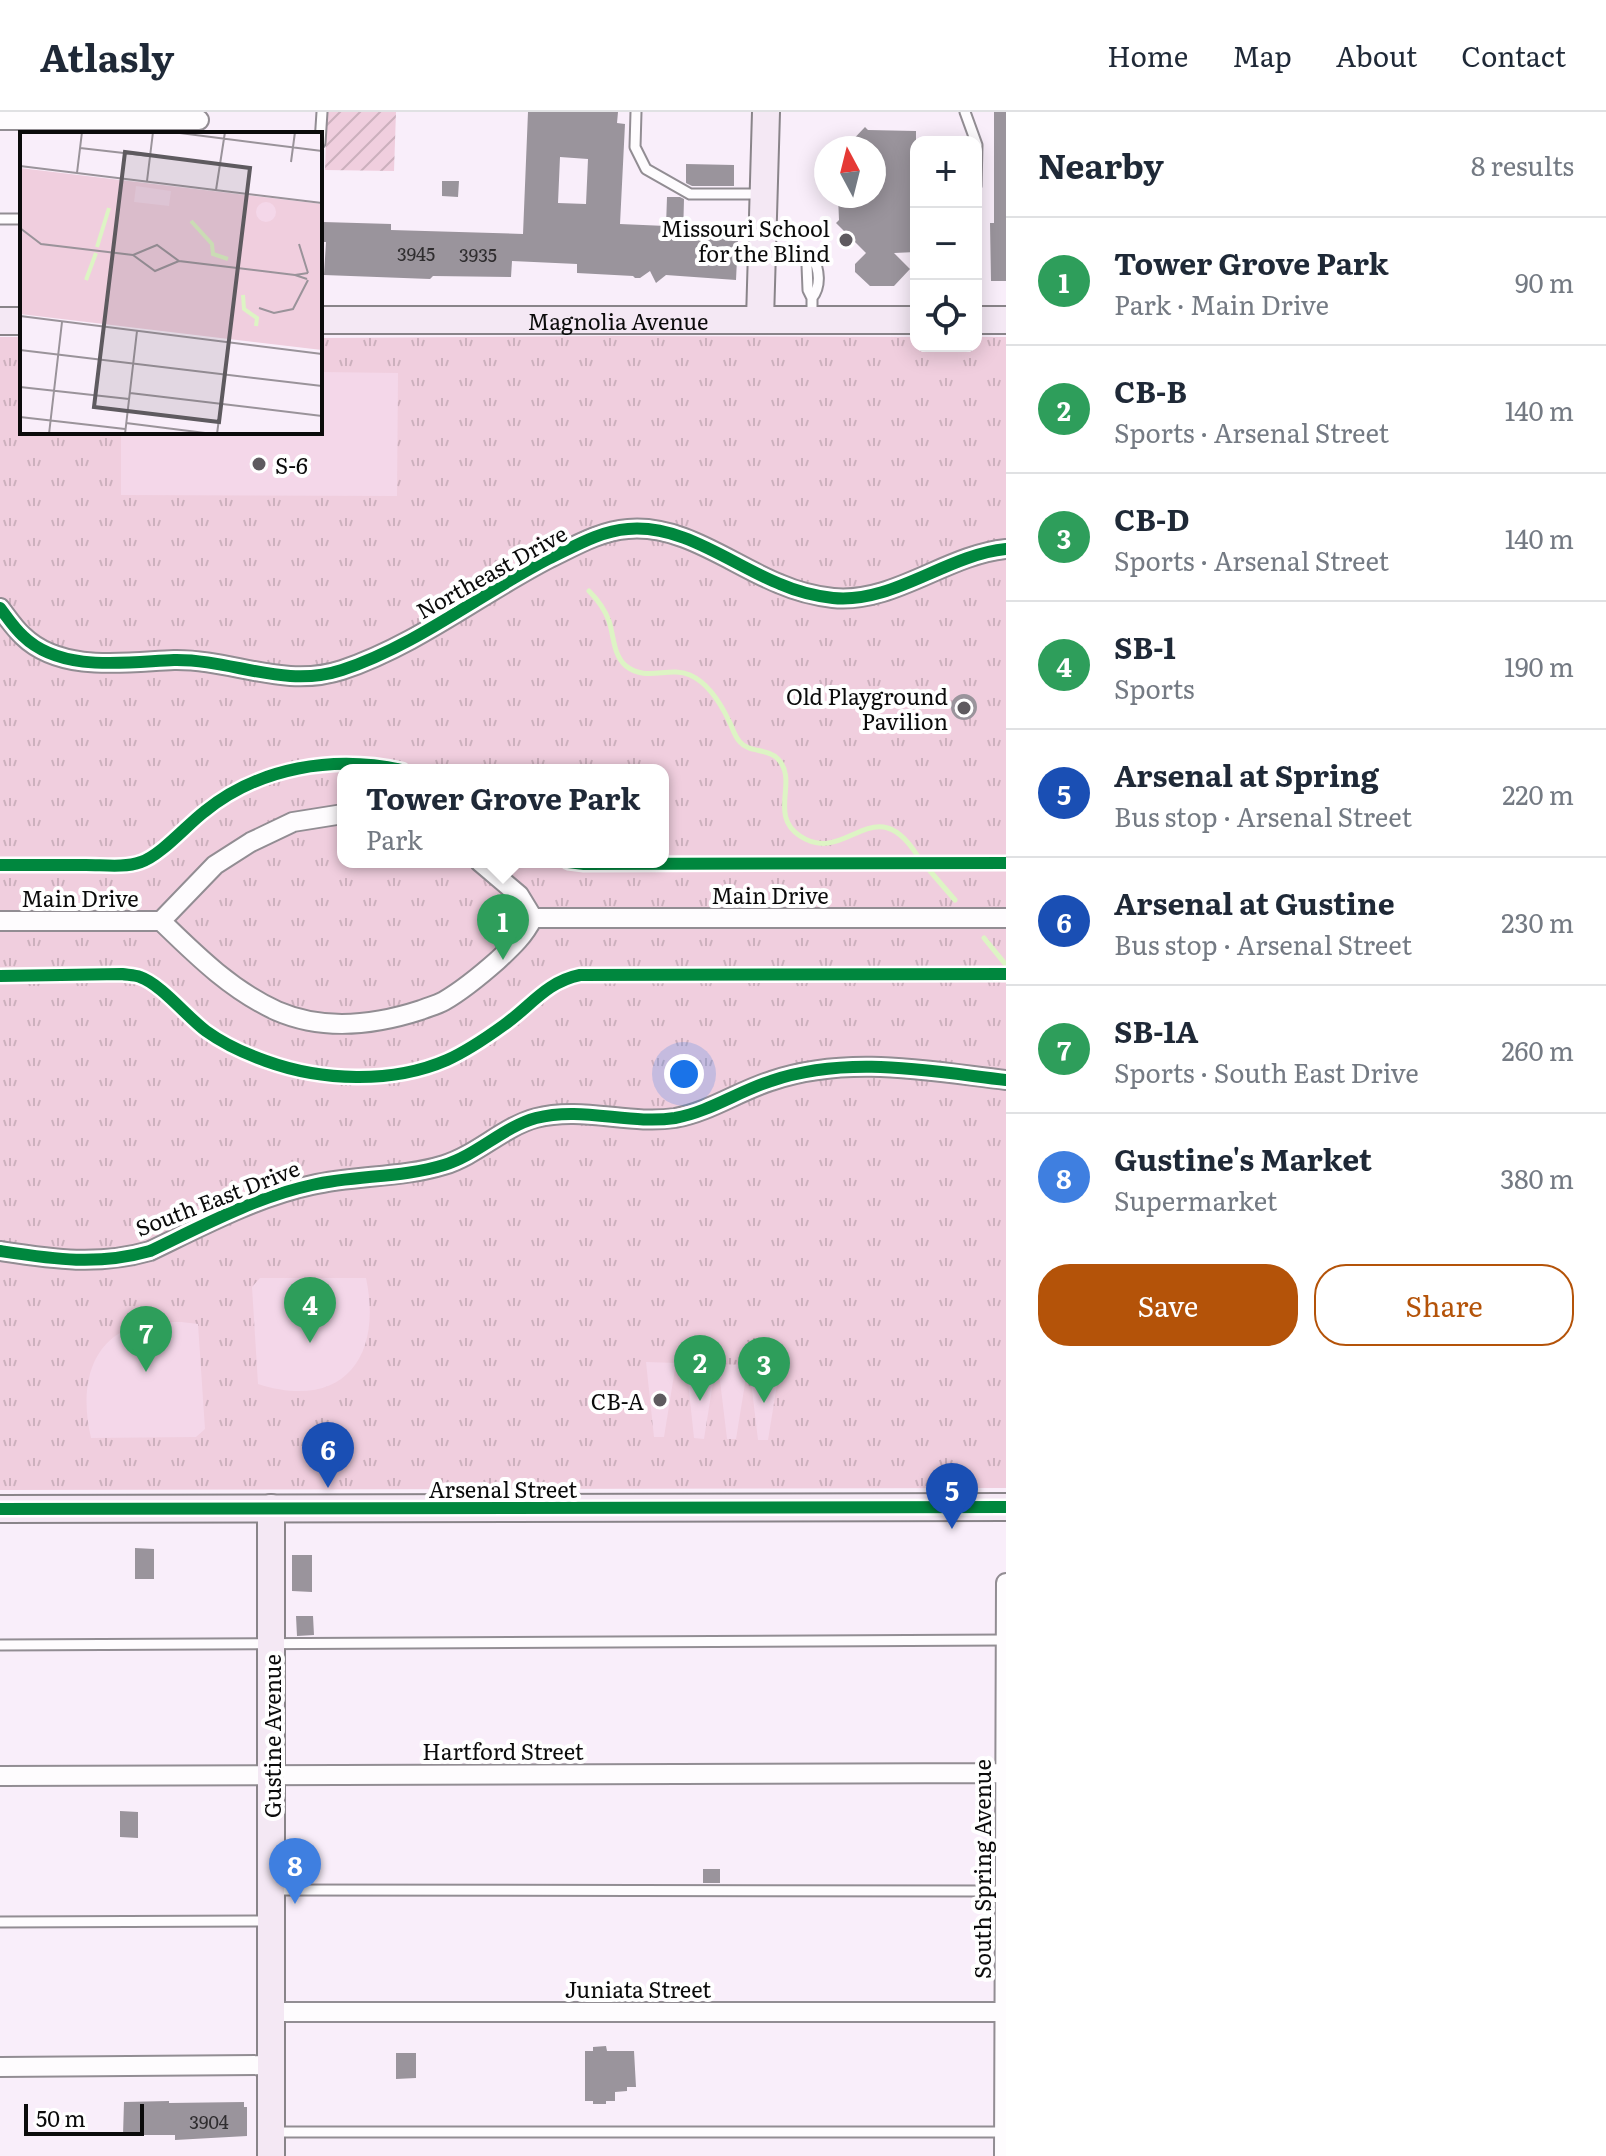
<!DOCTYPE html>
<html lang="en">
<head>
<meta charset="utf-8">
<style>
  body { margin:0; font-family:Literata,serif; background:#f6f6f7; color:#1f2937 }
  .controls { position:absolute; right:24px; top:24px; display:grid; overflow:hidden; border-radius:16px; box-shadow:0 4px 20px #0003 }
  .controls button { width:72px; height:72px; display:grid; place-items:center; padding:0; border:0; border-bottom:2px solid #e0e1e3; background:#fff; color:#1f2937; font:40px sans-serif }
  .compass { position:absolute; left:814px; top:24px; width:72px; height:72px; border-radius:50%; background:#fff; box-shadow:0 4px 20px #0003; rotate:353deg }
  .scale { position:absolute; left:24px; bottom:20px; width:120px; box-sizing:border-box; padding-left:8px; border:4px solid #0b0b0b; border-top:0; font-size:22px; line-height:28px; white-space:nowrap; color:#0b0b0b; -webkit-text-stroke:6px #fff; paint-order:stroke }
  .you { position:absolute; left:684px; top:962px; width:28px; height:28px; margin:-20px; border:6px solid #fff; border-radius:50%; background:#1a73e8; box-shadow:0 0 0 12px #1a73e833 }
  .badge { display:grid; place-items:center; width:52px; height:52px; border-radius:50%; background:#b45309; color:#fff; font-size:26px; font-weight:700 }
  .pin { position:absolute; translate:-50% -66px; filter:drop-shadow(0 2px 4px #0008) }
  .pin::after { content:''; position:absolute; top:42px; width:28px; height:24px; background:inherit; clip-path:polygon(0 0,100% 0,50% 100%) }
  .popup { position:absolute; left:337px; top:652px; width:332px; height:104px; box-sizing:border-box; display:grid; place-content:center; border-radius:16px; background:#fff; filter:drop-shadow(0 2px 6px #0005); font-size:26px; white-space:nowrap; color:#747a83 }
  .popup b { font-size:30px; color:#1f2937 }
  .popup::after { content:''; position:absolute; left:50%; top:100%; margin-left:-16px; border:16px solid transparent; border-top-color:#fff }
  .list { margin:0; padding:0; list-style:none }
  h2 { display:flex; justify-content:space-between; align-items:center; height:104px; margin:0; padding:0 32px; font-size:34px }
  h2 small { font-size:26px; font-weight:400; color:#747a83 }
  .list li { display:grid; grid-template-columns:52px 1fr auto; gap:24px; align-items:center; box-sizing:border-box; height:128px; padding:0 32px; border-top:2px solid #e0e1e3 }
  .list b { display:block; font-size:30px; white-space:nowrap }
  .list p { margin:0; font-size:26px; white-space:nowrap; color:#747a83 }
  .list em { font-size:26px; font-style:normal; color:#747a83 }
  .actions { display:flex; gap:16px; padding:24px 32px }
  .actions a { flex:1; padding:18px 0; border:2px solid #b45309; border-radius:32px; text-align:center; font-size:28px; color:#b45309 }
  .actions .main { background:#b45309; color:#fff }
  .icon { flex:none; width:44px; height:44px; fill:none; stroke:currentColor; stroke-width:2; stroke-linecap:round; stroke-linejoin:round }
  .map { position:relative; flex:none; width:1006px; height:2044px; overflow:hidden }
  header { display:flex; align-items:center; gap:48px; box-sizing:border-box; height:112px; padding:0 40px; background:#fff; border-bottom:2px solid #e0e1e3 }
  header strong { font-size:38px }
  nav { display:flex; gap:44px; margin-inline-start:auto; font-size:28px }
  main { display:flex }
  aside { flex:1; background:#fff }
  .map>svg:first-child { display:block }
</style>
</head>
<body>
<header>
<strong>Atlasly</strong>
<nav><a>Home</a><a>Map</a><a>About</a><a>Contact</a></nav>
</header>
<main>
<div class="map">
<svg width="1006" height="2044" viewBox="0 0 1006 2044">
  <defs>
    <pattern id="park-tufts" width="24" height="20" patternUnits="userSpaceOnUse" patternTransform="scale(2)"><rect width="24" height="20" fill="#f0cede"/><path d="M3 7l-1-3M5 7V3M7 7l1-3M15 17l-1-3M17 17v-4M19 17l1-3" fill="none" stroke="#ccb0bd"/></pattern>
    <pattern id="garden-furrows" width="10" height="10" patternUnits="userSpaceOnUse" patternTransform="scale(2)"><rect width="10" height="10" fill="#f0cede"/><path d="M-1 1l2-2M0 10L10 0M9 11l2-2" fill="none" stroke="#ccb0bd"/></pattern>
  </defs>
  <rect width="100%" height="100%" fill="#f9eefa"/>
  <path fill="url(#park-tufts)" fill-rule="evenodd" d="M615,224L916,225V234H976V225H1006V1376L0,1378V225H22V320H320V226ZM343,658H663V750H343Z"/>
  <path fill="url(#garden-furrows)" d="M327,0H396L394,59L325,58Z"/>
  <path fill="#f4d7e9" d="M320,260L398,261L397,384L121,383V320H320Z
    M260,1166H366C383,1246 342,1299 258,1272L252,1175Z
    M181,1210L198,1212L205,1317L196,1325L91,1326C81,1284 85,1233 132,1215C147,1209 165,1210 181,1210Z
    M646,1250L676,1251L664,1325H654Z
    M686,1251L716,1252L704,1327L694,1326Z
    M718,1252L748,1253L736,1327H727Z
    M749,1253L780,1254L768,1328H758Z"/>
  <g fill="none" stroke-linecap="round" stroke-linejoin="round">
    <path stroke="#ddf4c4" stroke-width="5" d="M589,479C598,488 605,498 609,509C614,524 613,543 626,554C646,570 669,554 690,563C708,571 721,592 729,609C733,616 734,624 740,630C749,641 768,636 778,647C799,669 768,703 800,724C846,755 874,675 917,743
      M930,759L955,788
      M984,826L1006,853"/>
  </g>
  <path fill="#9a949c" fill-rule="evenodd" d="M528,0H618L617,11L625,12L620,112L666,114L667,85H680L684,87L683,125L738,126L736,168L666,163L656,171L650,159L640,166H635L633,164L577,161V152L512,149L511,165L433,164L430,167L324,163L326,130H322L323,110L391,112V118L523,122ZM560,45L588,47L586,92L558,91Z
    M994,0H1006V169H991L990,111H994Z
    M865,15L868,18L916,19V140L894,141L910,157L894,174H870L855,160V152L866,141L836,111L839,108L838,84H874V36H845Z
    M686,52L734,53V74H692L686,71Z
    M442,69H459L458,85L442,84Z
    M951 595a13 13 0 1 1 26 0a13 13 0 1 1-26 0Z
    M135,1436L154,1437V1467H135Z
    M292,1443H312V1480L292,1479Z
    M296,1504H313L314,1523L297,1524Z
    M120,1699L138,1700V1726L120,1725Z
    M703,1757H720V1771H703Z
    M606,1934L607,1939H634L636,1975H627V1979L615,1980V1989H606V1992H593V1989H585V1939H593V1935Z
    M396,1941H416V1966L396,1967Z
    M169,1989V1991L244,1990V1995H247V2024L175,2028V2023H123L124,1990Z"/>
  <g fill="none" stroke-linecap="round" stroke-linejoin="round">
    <g stroke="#928d93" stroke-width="13">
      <path id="lane" d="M636,0L635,35L646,57L690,82H760
        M965,0L977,33L976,74
        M320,31L322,0
        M0,107H22
        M812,145L807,153L808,178L812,186V207
        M812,145C820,157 821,175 812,186
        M0,1533L1006,1528
        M274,1778L1006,1779
        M0,1810L267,1809
        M274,2020H1006"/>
    </g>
    <g stroke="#928d93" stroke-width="22">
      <path id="street" d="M0,8H199
        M0,496C7,505 14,516 23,524C61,561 126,550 174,548C232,547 284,577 342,558C417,533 480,482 550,446C575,434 600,419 628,417C683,412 732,453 780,472C796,479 816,484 833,486C893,492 946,443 1006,437
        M343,702L293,710L251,730L215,753L161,809C196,843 231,878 277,899C323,919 375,913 421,898C428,895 437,893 444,889C463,878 481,863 498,848C512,835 524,824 533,806
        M480,750L519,783L533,806
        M533,806H1006
        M0,809H161
        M0,1139C53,1147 97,1154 150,1139C202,1114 256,1085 312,1073C356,1063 402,1066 444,1053C477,1043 503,1015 536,1006C582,994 629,1013 675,1006C709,1000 739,979 771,969C848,943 928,959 1006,968
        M0,1664L1006,1661
        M271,1900H1006
        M0,1955L271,1953
        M1004,2044L1006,1471"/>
    </g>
    <g stroke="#898489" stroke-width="30">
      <g id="secondary">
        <path id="s1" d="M320,208H916"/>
        <path d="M760,208L766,0"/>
        <path d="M976,208H1006"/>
        <path d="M0,209H22"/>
        <path d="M0,1397L1006,1395"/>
        <path d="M271,2044V1396"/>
      </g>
    </g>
    <use href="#lane" stroke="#fefcfe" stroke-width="9"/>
    <use href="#street" stroke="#fefcfe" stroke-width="18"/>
    <use href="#secondary" stroke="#f4e8f4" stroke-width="26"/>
    <g stroke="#fff" stroke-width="17">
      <path id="cycleway" d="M0,496C7,505 14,516 23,524C61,561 126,550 174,548C232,547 284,577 342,558C417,533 480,482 550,446C575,434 600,419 628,417C683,412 732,453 780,472C796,479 816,484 833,486C893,492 946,443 1006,437
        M568,750L584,752L1006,751
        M0,753C29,753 58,753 86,753C104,753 124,756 141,750C160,744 187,713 204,700C259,655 334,643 402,658
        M0,864L122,862C128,863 135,863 140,865C161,872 187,905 206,919C224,932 246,942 266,949C321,969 392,972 447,948C467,939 486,926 504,913C531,894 546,870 580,863L1006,862
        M0,1139C53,1147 97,1154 150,1139C202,1114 256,1085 312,1073C356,1063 402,1066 444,1053C477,1043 503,1015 536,1006C582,994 629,1013 675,1006C709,1000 739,979 771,969C848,943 928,959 1006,968
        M0,1397L1006,1395"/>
    </g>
    <use href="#cycleway" stroke="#00873e" stroke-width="12"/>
  </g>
  <g fill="#5e5a5f" stroke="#fff" stroke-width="3">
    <circle cx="846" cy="128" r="8"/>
    <circle cx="259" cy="352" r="8"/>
    <circle cx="964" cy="596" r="8"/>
    <circle cx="660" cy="1288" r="8"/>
  </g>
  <g text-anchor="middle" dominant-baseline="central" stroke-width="8" stroke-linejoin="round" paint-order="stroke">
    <g font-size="18" fill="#2f2d2f">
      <text x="416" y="141">3945</text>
      <text x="478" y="142">3935</text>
      <text x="209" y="2009">3904</text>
    </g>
    <g font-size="22" fill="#0b0b0b" stroke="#fff" text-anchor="end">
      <text x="830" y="115">Missouri School<tspan x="830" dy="25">for the Blind</tspan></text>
      <text x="275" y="352" text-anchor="start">S-6</text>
      <text x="948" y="583">Old Playground<tspan x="948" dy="25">Pavilion</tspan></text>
      <text x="644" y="1288">CB-A</text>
    </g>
    <g font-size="22" fill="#0b0b0b" stroke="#fff">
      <text stroke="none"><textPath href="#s1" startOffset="298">Magnolia Avenue</textPath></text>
      <text transform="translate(491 459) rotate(-29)">Northeast Drive</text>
      <text x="770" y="782">Main Drive</text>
      <text x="80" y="785">Main Drive</text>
      <text transform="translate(217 1085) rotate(-21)">South East Drive</text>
      <text x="503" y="1376">Arsenal Street</text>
      <text transform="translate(271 1624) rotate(-90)">Gustine Avenue</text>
      <text x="503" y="1638">Hartford Street</text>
      <text transform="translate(981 1757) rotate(-90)">South Spring Avenue</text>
      <text x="638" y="1876">Juniata Street</text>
    </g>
  </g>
  <g transform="translate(20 20)">
    <rect width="302" height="302" fill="#f9eefa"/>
    <path d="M0,36L302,72V218L0,182Z" fill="#f0cede"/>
    <path d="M116,54L151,59L149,74L114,70ZM236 80a10 10 0 1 1 20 0a10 10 0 1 1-20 0Z" fill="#f4d7e9"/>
    <path fill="none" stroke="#ddf4c4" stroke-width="4" d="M171,89L192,112L193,122L208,127M77,115L89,76M66,148L76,121M223,163L224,177L237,186L236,194"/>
    <path fill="none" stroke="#9a939a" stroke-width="2" d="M152,0L302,19M60,16L130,24M271,30L275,0M0,34L302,71M57,41L62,0M127,49L133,0M196,58L205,0M0,96L21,112L113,123M279,112L288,141M159,129L135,139L113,123L137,113L159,129L275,143M287,147L275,143L288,141M239,176L254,181L273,177L288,148M0,184L302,222M0,218L302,254M0,255L109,267M110,261L302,284M0,285L105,297M106,291L193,302M29,302L42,190M105,302L117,199M197,302L209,210"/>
    <path fill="#5e5a5f" fill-opacity="0.15" stroke="#5e5a5f" stroke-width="4" d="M105,20L230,36L199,290L74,275Z"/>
    <rect width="302" height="302" fill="none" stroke="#0b0b0b" stroke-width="4"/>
  </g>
</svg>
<div class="controls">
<button>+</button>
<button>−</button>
<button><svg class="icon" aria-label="locate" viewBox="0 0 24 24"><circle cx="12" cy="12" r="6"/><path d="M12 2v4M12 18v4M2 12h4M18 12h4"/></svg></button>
</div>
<svg class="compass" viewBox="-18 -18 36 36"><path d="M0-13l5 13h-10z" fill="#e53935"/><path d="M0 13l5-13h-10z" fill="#747a83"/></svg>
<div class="scale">50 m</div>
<div class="you"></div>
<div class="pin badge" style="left:503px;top:848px;background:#2e9e5b">1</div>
<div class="popup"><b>Tower Grove Park</b>Park</div>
<div class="pin badge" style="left:700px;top:1289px;background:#2e9e5b">2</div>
<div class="pin badge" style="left:764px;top:1291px;background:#2e9e5b">3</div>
<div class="pin badge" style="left:310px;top:1231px;background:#2e9e5b">4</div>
<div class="pin badge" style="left:952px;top:1417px;background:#1a4fb4">5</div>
<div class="pin badge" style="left:328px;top:1376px;background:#1a4fb4">6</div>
<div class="pin badge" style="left:146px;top:1260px;background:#2e9e5b">7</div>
<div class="pin badge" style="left:295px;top:1792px;background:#3f7fe0">8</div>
</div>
<aside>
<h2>Nearby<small>8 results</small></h2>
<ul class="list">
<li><span class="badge" style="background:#2e9e5b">1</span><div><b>Tower Grove Park</b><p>Park · Main Drive</p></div><em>90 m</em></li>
<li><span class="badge" style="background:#2e9e5b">2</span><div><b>CB-B</b><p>Sports · Arsenal Street</p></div><em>140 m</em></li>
<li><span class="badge" style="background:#2e9e5b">3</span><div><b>CB-D</b><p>Sports · Arsenal Street</p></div><em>140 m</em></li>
<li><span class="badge" style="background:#2e9e5b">4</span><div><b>SB-1</b><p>Sports</p></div><em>190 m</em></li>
<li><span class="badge" style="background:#1a4fb4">5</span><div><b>Arsenal at Spring</b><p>Bus stop · Arsenal Street</p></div><em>220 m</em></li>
<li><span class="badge" style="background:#1a4fb4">6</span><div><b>Arsenal at Gustine</b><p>Bus stop · Arsenal Street</p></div><em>230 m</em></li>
<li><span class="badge" style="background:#2e9e5b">7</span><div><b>SB-1A</b><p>Sports · South East Drive</p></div><em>260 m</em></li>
<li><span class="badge" style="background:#3f7fe0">8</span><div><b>Gustine's Market</b><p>Supermarket</p></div><em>380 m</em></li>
</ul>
<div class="actions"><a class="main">Save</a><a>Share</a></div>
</aside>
</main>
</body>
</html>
